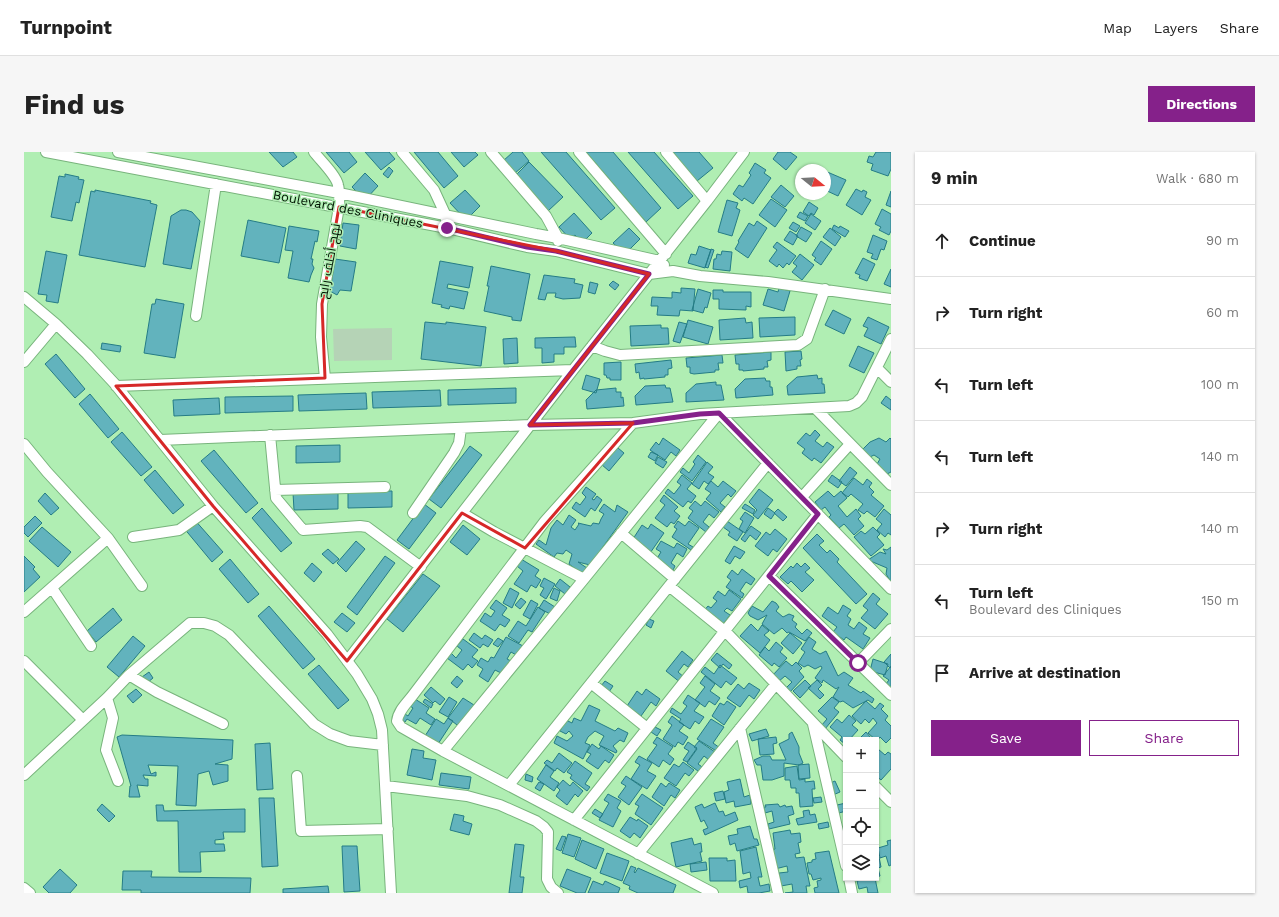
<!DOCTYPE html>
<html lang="en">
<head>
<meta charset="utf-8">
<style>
  body { margin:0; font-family:"Work Sans",Cairo,sans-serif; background:#f6f6f6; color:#222 }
  .controls { position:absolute; right:12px; bottom:12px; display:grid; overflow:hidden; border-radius:0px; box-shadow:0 1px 3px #0004 }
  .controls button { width:36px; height:36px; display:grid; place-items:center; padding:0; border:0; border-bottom:1px solid #e0e0e0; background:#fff; color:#222; font:20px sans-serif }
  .compass { position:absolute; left:771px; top:12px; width:36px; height:36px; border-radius:50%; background:#fff; box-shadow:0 1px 3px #0004; rotate:108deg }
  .stop { position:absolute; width:12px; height:12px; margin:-9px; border:3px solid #85218a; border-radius:50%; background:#fff }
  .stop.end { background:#85218a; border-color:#fff; box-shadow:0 1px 4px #0008 }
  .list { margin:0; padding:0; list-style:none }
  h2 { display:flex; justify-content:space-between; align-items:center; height:52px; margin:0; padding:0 16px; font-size:17px }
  h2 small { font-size:13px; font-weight:400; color:#767676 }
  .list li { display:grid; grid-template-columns:26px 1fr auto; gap:12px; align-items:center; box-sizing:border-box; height:72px; padding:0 16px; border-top:1px solid #e0e0e0 }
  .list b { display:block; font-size:15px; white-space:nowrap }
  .list p { margin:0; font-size:13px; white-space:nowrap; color:#767676 }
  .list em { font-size:13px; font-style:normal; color:#767676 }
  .actions { display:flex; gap:8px; padding:12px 16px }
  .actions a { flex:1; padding:9px 0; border:1px solid #85218a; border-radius:0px; text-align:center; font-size:14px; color:#85218a }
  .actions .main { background:#85218a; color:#fff }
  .icon { flex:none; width:22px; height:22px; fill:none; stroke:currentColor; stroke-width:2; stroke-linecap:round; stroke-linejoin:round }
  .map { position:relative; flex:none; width:867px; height:741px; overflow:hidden; border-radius:0px }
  header { display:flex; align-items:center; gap:24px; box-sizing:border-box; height:56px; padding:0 20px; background:#fff; border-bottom:1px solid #e0e0e0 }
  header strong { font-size:19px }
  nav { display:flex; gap:22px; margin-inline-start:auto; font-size:14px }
  .intro { display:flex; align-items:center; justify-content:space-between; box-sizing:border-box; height:96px; padding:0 24px }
  h1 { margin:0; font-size:28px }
  .button { padding:10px 18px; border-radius:0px; background:#85218a; color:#fff; font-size:14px; font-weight:700 }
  main { display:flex; gap:24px; padding:0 24px }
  aside { flex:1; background:#fff; border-radius:0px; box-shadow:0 1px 3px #0004 }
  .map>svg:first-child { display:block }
</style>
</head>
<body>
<header>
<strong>Turnpoint</strong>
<nav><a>Map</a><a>Layers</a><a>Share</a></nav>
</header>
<div class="intro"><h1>Find us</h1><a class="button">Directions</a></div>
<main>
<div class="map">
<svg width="867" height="741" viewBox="0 0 867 741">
  <rect width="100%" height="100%" fill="#b0eeb3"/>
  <path fill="#b5d3b6" d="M368,176V208L310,209L309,177Z"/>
  <path fill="#62b3bd" stroke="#257c86" d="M245,0H269L273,5L259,15Z
    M302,0H325L333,10L320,21Z
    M341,0H365L371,7L357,18Z
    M390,0H414L434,24L420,36Z
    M427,0H451L454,3L440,15Z
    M489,0H498L505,9L490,22L479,9Z
    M517,0H542L591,56L577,68Z
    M562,0H589L637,56L622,70Z
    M604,0H630L669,44L654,57Z
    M648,0H675L689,16L673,29Z
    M754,0H766L773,5L762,18L749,7Z
    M852,0H867V17L864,24L847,18L849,12L843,10L845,4L849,5Z
    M505,10L539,45L524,59L490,25Z
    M731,11L742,18L740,21L747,26L729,52L720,46L718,49L709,42L715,33L719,35L727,23L725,21Z
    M365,15L369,19L364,26L359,22Z
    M801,19L822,28L814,44L801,38Z
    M341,21L354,34L341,48L328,35Z
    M41,22L55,25L54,27L60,28L55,51L52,50L48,69L27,65L35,24L41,25Z
    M757,33L770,44L761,55L747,45Z
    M832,37L838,40L839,38L843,40L841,45L847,48L838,63L822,53Z
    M71,38L127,49L126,51L133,53L121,115L55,103L67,39L71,40Z
    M441,38L456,54L442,68L426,51Z
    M867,39V55L862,53Z
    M747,47L763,58L751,75L735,63Z
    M703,48L714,51L712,56L716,58L708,84L694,80Z
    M785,50L794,56L790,63L787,61L785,64L779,60Z
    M858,57L867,62V79L865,83L855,78L857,75L851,72Z
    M157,58H162L168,60L176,69L167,117L139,112L147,64Z
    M776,60L784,64L781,69L773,65Z
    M550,61L568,81L558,91L551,83L546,87L535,75Z
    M787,62L797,69L791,78L781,71Z
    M224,68L262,76L255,111L217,104Z
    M733,69L743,76L724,106L711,97L715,90L714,89L725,71L730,74Z
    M769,70L776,74L772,80L765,76Z
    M319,71L335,73L332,97L316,94Z
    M810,73L815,76L816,74L825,79L821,85L808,77Z
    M265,74L295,79L293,90L291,89L287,107H289L288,112L290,116L287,123L285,130L264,126L269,99L261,98Z
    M777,75L788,81L782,90L772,84Z
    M605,76L616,87L601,102L589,91Z
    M806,76L817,85L811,94L799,85Z
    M766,79L774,84L769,93L760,88Z
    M849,83L863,89L860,98L857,97L853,108L847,106L849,102L843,100Z
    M797,89L808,97L797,113L790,108L792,106L788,103Z
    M753,90L772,104L765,113L763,111L759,116L755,112L753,115L745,109L753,98L749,95Z
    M675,94L687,98L681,116L664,111L667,102L672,103Z
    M687,97L690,98L684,116L681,115Z
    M22,99L43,103L34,151L22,149L23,143L14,142Z
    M698,99L708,100L706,119L689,117L690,107H692L693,102L697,103Z
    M776,102L790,113L778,128L768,120L773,114L769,111Z
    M839,106L851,112L843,129L835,126L836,123L831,121Z
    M311,107L332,110L327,139L316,138L313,143L304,138L307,133Z
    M416,109L449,115L445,136L424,132L423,136L444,140L440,157L426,154L425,157L417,155L418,153L408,151Z
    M467,114L506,122L497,169L488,168V165L460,159L465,134H463Z
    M867,117V135L860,132Z
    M520,123L551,127L550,131L559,133L556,146L539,147L531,145L532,141H523L521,148L514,147Z
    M589,129L595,133L591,138L585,133Z
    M566,130L574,132L571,142L564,140Z
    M657,136L671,137L669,159L656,158L655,164L633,163L634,154H627L628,145L648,146V140L657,141Z
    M755,136L766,139L760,159L739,153L744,137L754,140Z
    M674,137L687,141L683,156L681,155L679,161L668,158Z
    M689,138H699V140H727V155L722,154V158L695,157V147H689Z
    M132,147L160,152L151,206L120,201L128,152H131Z
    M809,158L827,167L820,182L801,173Z
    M771,165V183L736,185L735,166Z
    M844,165L865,175L857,192L840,184L844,176L839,174Z
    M721,166L722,171L728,170L729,186L696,188L695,168Z
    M664,168L689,175L684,192L659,185Z
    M401,170L422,172V170L462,175L457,214L397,207Z
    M655,170L663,172L656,191L649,189Z
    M637,173V176H644L645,192L607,194L606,174Z
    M551,185L552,195H540V202H530V210L518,211V196H511V186Z
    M493,186L494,211L480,212L479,187Z
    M78,191L97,194L96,200L77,197Z
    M834,194L850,201L840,221L825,214Z
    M777,199L778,207L776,208L777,214H773V217L762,219L761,200Z
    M747,200V208L743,209L744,215H740V217L719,219V218H715V212H712L711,203Z
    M32,202L61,237L51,246L21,212Z
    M698,203L699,211H694L695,218H691V220L670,222L666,221V215H663L662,206Z
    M647,208L648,216L644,217V223H641V225L620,227V226L616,227L615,220L612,221L611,212Z
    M597,210V228H586V226H583L582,223H580V211Z
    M562,223L576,227L572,241L558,237Z
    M793,223L794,227L798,226V232H800L801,241L764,243L763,234L773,225Z
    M741,226L742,229H746V235H748L749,243L712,246L711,237L721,227Z
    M692,230V233H697L700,248L662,250V241L672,232Z
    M641,233L642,236H646L649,250L612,253L611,244L621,234Z
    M492,236V251L424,253V238Z
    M592,236V240H597V246L599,245L600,254L563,257L562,248L572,238Z
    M416,238L417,254L349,256L348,240Z
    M342,241L343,257L275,259L274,243Z
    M66,242L95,277L84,286L55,252Z
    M269,244V259L201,261V245Z
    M862,244L867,248V258L857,251Z
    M195,246L196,262L150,264L149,248Z
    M791,278L796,283L791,289L799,295L803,290L810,295L797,311L790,306L788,309L778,301L781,297L773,291L782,281L786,284Z
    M98,280L128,315L117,324L87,290Z
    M639,286L656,298L652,304L647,300L641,308L626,298L632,290L635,293Z
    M855,286L862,290L866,286L867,287V320L863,322L853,312L856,307L850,303L846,305L839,297L846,290Z
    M588,291L600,301L585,319L577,312L580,308L581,309L587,302Z
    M316,293V310L272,311V294Z
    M446,294L458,303L417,356L405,347Z
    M190,298L234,351L222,361L177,309Z
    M627,300L634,303L631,309L624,305Z
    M674,303L682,310L668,329L656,320L659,316L665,321L671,312L669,310Z
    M634,305L643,310L639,316L631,311Z
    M683,310L689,315L684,321L690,325L684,332L680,329L675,337L668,332Z
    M826,315L833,321L822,334L815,329Z
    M131,318L160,353L149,362L120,328Z
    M658,323L668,331L663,337L672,344L667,351L664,349L659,355L641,341L644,337L650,342L657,333L653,330Z
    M808,323L818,330L814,336L804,329Z
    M830,326L839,333L843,327L848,331L845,335L850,340L847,343L860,354L851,365L843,359L840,362L834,358L839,352L827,342L824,345L818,341Z
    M687,329L694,335L699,329L712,339L707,345L704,342L696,351L701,355L697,360L682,347L687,341L681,337Z
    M562,335L572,342L568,347L570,348L573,344L578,348L571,359L567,356L561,365L548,356L552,350L556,353L562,345L558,341Z
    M735,337L749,348L734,367L729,363L733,358L725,350Z
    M324,339H368V355L324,356Z
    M804,339L810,345L817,339L823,346L814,354L823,365L832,357L837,364L834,367L840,374L830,383L820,372L815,376L805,365L807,363L801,355L797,358L791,350Z
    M314,340V357L270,358L269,341Z
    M21,341L35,356L27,363L14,349Z
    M640,343L654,355L650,359L656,364L650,372L647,370L643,375L631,366L641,353L636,349Z
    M671,349L677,354L681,349L695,360L690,366L685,362L679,370L685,375L682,380L664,366L669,359L665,356Z
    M400,352L412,361L385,397L373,388Z
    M580,352L591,360L593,353L604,360L566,413L554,410L566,418L561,424L545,412L548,402L542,398L539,402L533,401L530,405L512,392L515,388L522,393L527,376L533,368L539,373L545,363L552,368L547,375L551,378L555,372L554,371L567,374L569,371L575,372L577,367L580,362L575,359Z
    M721,352L731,358L729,362L718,356Z
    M238,356L268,391L257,400L228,366Z
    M744,356L751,361L747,367L740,362Z
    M754,357L763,365L759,369L750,361Z
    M860,357L867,363V383L864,381L861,385L853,378L858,372L852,367Z
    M721,360L730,366L721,381L715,377L719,369L716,367Z
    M11,364L18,371L4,385L0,381V375Z
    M169,366L199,400L188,410L159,375Z
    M654,369L661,374L665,369L675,376L664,392L669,395L667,398L648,385L653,377L650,375Z
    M703,369L719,380L713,389L704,383L706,380L699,375Z
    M627,372L640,381L624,404L607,390L618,373L624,377Z
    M439,373L456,387L443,403L426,390Z
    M727,374L737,381L732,388L726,383L721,390L717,387Z
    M18,375L47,400L34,415L5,389Z
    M849,375L856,382L853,385L860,393L847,404L830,385L837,379L841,382Z
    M751,377L763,387L753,400L749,397L744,404L731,394L742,380L746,383Z
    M793,382L800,389L795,393L803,401L806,398L815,407L813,410L843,442L832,452L779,396Z
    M332,389L341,397L322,420L313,411Z
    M637,389L650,396L653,391L663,397L659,405L653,401L647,411L651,414L649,418L632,408L637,400L632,397Z
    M710,394L721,400L716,407L711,404L706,412L701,409Z
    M867,395V430L862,422L863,416L844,408L856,400L862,402L859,397L863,398Z
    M304,397L315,407L309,412L298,402Z
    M0,404L11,415L9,417L16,425L0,440Z
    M361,404L371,411L333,463L323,455Z
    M206,407L235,442L224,451L195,417Z
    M497,407L515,418L511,424L517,428L512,436L507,433L503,440L490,432L499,419L493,414Z
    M288,411L298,420L290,430L280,421Z
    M773,411L777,415L781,411L786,416L781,420L790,428L778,440L767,429L764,432L756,425L767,414L769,416Z
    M718,417L731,427L727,433L722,430L716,439L720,442L718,446L702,435L707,428L703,425L708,418L714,423Z
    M399,422L416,434L379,480L363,467Z
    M520,426L531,432L522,447L516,443L520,436L516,434Z
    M536,427L546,435L541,442L531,434Z
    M486,436L495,441L488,456L479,451Z
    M530,436L536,439L533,449L526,446Z
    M705,438L717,447L708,459L703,456L700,459L706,463L697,475L678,461L684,454L687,456L693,449L689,446L694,439L701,444Z
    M849,441L856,447L852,452L864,462L851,477L837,466L844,458L839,454Z
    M497,446L502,450L496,457L491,453Z
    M472,448L483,456L478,463L486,468L481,475L476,472L471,479L456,469L461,461L467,465L471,459L466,456Z
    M507,448L514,452L506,467L499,463Z
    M520,448L531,455L526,462L515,456Z
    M748,449L752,451L755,455L752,459L759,465L765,462L770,464L768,468L773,472L771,475L778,482L783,477L788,481L781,489L765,480L763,481L758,476L750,482L738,472L743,463L734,468L726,464L724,461L728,454L739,460Z
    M819,453L827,458L823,464L827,467L824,473L830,477L835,470L843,476L839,482L846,486L839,497L822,485L820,488L809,480L813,475L798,464L804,455L814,462Z
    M245,454L291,507L279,517L234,464Z
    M514,455L521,460L508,480L504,478L495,491L484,484L494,469L502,474Z
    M89,456L98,468L72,490L63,479Z
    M318,461L331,471L323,480L310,470Z
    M625,467L630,469L627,476L622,473Z
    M727,472L734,479L738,473L745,479L740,483L746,488L736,501L716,484Z
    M450,481L458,487L461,483L469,488L464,495L459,492L456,496L445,488Z
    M766,481L778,491L769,502L757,491Z
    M109,484L121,494L95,525L83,515Z
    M482,485L499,494L494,504L487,500L483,507L487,509L479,522L471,518L464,530L455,524L459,517L453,513L457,506L464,510L467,505L470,506Z
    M785,485L792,490L788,497L796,502L802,499L814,524L820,520L829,526L824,533L837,541L839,539L850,547L848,551L844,548L829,556L819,549L816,550L809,545L815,535L812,537L799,528L798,531L791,526L798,516L797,514L791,517L784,513L780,515L774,511L781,500L777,497Z
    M474,486L479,489L474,495L469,492Z
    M439,487L454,498L448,505L454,509L448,516L444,512L439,518L423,506L427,501L432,506L438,498L433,494Z
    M752,490L759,496L756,500L763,506L755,515L750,511L748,514L735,503L741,495L745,499Z
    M658,499L669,508L664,515L660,512L654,520L661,526L657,531L642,519Z
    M693,501L708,513L705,517L699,512L696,516L687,508Z
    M867,502V515L866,516L860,510Z
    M849,507L864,512L861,523L846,519Z
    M762,509L768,514L772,510L778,516L775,519L780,525L765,541L761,537L768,530L761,524L754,530L748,524Z
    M295,513L325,548L314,557L284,522Z
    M696,513L713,526L707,533L702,529L697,536L677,520L681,515L690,522Z
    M867,514V538L861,533L865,528L859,524Z
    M125,520L129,526L123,531L118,525Z
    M433,524L439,529L433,536L427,531Z
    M681,524L691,532L686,539L696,546L691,553L685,549L681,555L671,548L681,535L676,531Z
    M781,528L787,534L776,546L769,539Z
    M793,528L798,533L794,537L800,543L796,547L784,536Z
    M581,529L589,534L585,540L577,534Z
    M725,531L736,538L730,547L725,543L716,555L703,546L714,532L720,537Z
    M407,535L421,547L416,553L411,549L409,551L400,543Z
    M112,537L118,543L109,551L103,544Z
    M622,537L636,547L632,554L627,550L617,564L603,554L613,539L618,543Z
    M664,543L676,551L670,559L680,565L675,572L671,569L666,577L655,570L657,567L646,560L648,556L657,562L663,554L659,551Z
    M425,545L433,550L424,565L415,560Z
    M808,545L815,550L810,556L815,560L801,577L797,574L803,567L794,559Z
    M439,546L450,553L439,568L437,576L424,566Z
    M391,547L405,556L402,561L411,567L407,573L396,566L392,572L383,567L381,570L375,566L378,560L384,564L389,556L386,554Z
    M401,547L409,552L407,556L399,550Z
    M703,549L712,555L700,573L688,564L696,551L700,553Z
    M842,549L851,557L856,551L860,554L857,557L864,564L861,568L867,574V586L862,591L856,585L853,589L844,581L853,571L849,566L845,571L841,567L837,572L828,564Z
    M565,553L576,558L571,569L591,579L594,576L604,581L600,590L596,588L589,594L593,599L592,601L575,593L580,584L571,579L564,585L561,591L566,593L559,607L530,591L533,584L543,589L549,584L545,579L542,582L536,579L542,568L548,571L550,566L557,569Z
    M825,563L832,569L828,573L834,578L825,588H822L821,592L816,588L818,585L806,575L813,567L818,571Z
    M648,564L660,573L655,579L664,585L659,593L654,590L651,595L639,587L648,573L644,570Z
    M424,566L429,569L414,592L401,584L412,567L420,572Z
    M687,567L700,575L689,591L696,596L694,600L673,587Z
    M631,575L637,578L633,584L627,580Z
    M742,577L745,584L728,589L725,582Z
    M768,580L775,595V601L779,611L775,613L760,611V624L748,628H739L737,613H733L730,608L739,604H746L748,608H762L755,592L765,587V582Z
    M842,580L847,586L844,588H836L835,587Z
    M98,583L209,588L208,607L191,612L204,613V629L189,633L185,619L174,622L172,654L152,653L154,614L124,613L127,622L132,620V624L119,623L121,627H124V634L113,633L116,645H105L106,634H107L93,585Z
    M633,585L649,595L644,602L650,607L646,613L639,608L635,615L623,607L633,593L629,591Z
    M752,585L753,591L749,592L750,602L736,603L734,587Z
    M675,589L691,600L685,608L680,604L674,612L681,617L678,622L663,611L673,597L670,595Z
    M664,590L673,596L663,610L659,608L665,599L660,596Z
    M246,591L249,637L233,638L231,592Z
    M568,592L575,597L577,594L590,603L585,611L581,608L574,617L562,609L567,602L563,600Z
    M388,597L400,599L399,606L412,608L408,628L383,623Z
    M854,597L861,603L864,600L867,602V617L857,628L852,624V600Z
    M535,601L548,611L540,621L533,616L531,619L520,611L523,608L528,611Z
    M615,604L628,611L623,619L632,624L623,637L607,627L616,613L611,610Z
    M551,609L568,621L561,632L566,635L563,639L546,626L548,623L543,620Z
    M659,610L670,618L665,624L661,621L652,634L640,626L650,612L655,615Z
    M785,612L786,626L775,627L774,613Z
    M522,613L530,619L526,625L535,631L530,639L513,627Z
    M773,614L775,628L781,627V630L790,629L791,637H788L789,654L776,655L775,641H772V636H767L766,628H761V616Z
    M417,621L447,625L445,637L415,633Z
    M502,622L509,625L508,630L501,628Z
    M602,624L618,635L605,653L594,645L602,634L597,631Z
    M716,627L720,645L726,643L727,652L711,655L710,649L702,651L700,640L705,638L703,630Z
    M539,628L546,634L549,630L559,639L554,645L551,642L543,653L532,644L536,638L533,635Z
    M811,629L816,640L809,643L804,632Z
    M515,630L520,632L516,639L511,636Z
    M637,631L642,635L645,631L656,638L651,646L647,643L640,654L628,645Z
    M699,639L701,647L692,649L690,641Z
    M584,642L597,649L593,656L597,659L589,675L575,668L585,651L580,648Z
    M618,642L639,656L627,673L611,662L615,654L611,652Z
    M797,645L798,650L790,651L789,646Z
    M235,646H250L254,714L238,715Z
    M691,651L695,660L699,659L701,664L711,660L714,668L681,683L679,678L684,676L680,668L677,670L671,655L678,652L680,656Z
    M822,651V659L815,661L813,653Z
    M78,652L91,664L85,670L73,658Z
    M754,652L756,655L761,653L762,655L768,654L770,662L764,664L766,672L745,677L744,672L750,670L748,659L741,661L740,655H742L741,653Z
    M132,653H139L140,659L221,657V680H199L200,687L191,688V692H200L201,699L176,700L177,720H155L154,669H133Z
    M571,657L579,662L576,666L568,661Z
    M785,658L786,663L791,662L793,670L774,673L772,667L780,665L779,659Z
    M430,662L440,664L439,669L448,672L445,683L426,678Z
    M606,665L613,669L614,667L624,674L616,686L610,681L606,686L596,679Z
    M804,670L805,675L795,677L794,672Z
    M726,674L730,687H733L735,693L713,699L711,691L706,693L704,684L714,682L713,677Z
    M766,678L767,682L776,681L777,690L774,691L776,701L771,702L772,706L780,705L786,734H782L783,741H761L769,740L768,732L757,734L755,721L764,720L763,714L751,717L748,698L751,697L749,681Z
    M544,682L557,686L550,705L538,701Z
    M538,684L542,685L537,699L532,697Z
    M668,686L670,693L677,691L678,700H676L678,709L652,715L647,691Z
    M558,688L580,697L572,717L551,707Z
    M867,688V713L865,714L862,704L856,706L854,696L864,693L863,689Z
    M491,692L500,693L496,725H500L498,741H485Z
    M318,694H333L336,739L320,740Z
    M732,695L738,725H734L736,734L745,732L746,739L735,741H724L723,734L716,736L715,729L727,726L726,720L719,722L716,699Z
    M805,699L815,741H791L790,736L794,735L793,729L797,728V726L789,728L787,722H785L783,711L788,710V708L792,707L791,701Z
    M583,701L605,709L598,729L576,721Z
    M852,705H855L857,715L854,716L856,724L852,725Z
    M685,706H703V709L711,708L712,729H686Z
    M682,710L683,718L667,720L666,712Z
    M607,714L612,716L610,720L611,721L614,716L652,733L649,741H614L605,737L606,734L599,731Z
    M36,717L53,733L46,741H25L19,735Z
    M543,717L567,726L561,741H553L536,734Z
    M99,719H128L127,725L227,726L226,741H117V738H98Z
    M847,726H851L854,741H844L843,735L835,737L833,729Z
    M569,729L579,733L581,729L596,736L594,741H564Z
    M304,734L305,741H259V737Z"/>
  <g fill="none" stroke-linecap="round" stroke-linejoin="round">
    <g stroke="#78b47c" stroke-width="12">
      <path id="minor" d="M22,0L423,76L503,95L532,99L625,122L649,119L676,124L744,130L867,147
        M94,0L315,41L512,82L534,86L636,109L640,113
        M290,0C296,8 312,23 314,33C316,40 315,48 315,55L298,152L297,185L301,226
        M378,0L410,38L422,64V68
        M467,0L522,64L534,86V89
        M555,0L642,102
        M642,0L683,49
        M0,145L32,172L63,202L90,231L189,354L303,482L333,522L348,547L354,562L358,578L367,741
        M172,164L192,32
        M568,194L581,199L596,203L774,193L783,187L801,137
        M0,210L32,172
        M853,216L867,230
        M92,234L549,218
        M791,256L867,333
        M609,271L521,369L389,543C383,551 374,559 373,569L377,575L419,599L689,741
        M246,283L252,346L279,378L336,374L343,375L397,415
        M136,288L506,273L609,271L676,262L825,254L832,251L838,245L867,187
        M0,292L23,320L84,386L0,460
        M251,338L361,335
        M778,345L826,292
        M389,361L430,301L435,291L437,276
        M438,361L470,380L560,427
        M597,381L651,427
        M109,385L155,378L189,354
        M84,386L118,434
        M745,424L867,543
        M645,434L703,481L822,605
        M28,436L67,494
        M0,509L59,568
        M323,509L549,218L683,49L720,0
        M834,511L867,477
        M105,523L133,540L199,572
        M567,531L623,576
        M83,546L89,566L82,598L94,629
        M789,572L822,714
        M716,576L754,741
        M419,599L560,427L695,261L867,437
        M0,623L83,546L105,523L166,471H180L191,474L205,483L290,572L306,582L325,589L359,593
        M273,624L277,679L364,677
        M485,633L744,311
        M362,634L443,644L476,653L512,669L520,675L524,680L523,727L527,735L534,741
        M852,635L867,650
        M550,668L794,362
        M614,702L752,532
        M825,726L828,741
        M0,736L6,741"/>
    </g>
    <use href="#minor" stroke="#fff" stroke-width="10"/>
  </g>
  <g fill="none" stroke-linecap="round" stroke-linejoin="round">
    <path stroke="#85218a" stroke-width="5" d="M423,76L503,95L532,99L625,122L506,273L609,271L676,262L695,261L794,362L745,424L834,511"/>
  </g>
  <path fill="none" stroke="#d62828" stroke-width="3" stroke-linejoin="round" d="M315,55L532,99L625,122L506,273L609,271L501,396L438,361L323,509L189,354L92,234L301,226L298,152Z"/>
  <g text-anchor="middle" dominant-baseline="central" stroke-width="3" stroke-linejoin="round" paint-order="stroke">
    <g font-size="13" fill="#001503" stroke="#b0eeb3">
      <text transform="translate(324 57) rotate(11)">Boulevard des Cliniques</text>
      <text transform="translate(305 109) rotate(-80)">نهج أخلف رابح</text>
    </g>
  </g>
</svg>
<div class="controls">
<button>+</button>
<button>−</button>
<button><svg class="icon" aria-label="locate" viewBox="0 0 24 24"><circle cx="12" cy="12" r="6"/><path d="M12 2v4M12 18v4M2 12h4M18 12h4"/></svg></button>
<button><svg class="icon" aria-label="layers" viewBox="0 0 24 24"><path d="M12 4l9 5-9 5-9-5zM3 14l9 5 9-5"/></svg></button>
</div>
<svg class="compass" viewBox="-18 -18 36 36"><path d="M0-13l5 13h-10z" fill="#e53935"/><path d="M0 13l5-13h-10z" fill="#767676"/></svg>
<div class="stop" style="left:834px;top:511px"></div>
<div class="stop end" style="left:423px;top:76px"></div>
</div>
<aside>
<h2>9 min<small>Walk · 680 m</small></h2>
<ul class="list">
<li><svg class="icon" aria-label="ahead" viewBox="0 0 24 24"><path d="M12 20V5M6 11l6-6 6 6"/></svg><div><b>Continue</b></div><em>90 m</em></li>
<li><svg class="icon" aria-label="right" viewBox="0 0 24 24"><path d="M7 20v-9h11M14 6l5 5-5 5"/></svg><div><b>Turn right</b></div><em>60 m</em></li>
<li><svg class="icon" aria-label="left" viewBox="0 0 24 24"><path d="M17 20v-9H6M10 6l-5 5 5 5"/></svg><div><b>Turn left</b></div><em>100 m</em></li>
<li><svg class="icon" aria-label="left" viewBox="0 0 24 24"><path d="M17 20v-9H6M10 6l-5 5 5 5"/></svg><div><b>Turn left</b></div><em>140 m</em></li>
<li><svg class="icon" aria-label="right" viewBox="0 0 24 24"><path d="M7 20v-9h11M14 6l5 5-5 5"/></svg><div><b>Turn right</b></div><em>140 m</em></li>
<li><svg class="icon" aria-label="left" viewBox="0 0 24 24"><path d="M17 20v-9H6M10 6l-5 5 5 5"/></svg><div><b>Turn left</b><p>Boulevard des Cliniques</p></div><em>150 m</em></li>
<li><svg class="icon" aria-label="arrive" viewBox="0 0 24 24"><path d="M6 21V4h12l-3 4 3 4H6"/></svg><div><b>Arrive at destination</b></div></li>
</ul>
<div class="actions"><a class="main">Save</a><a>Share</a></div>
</aside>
</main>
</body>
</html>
